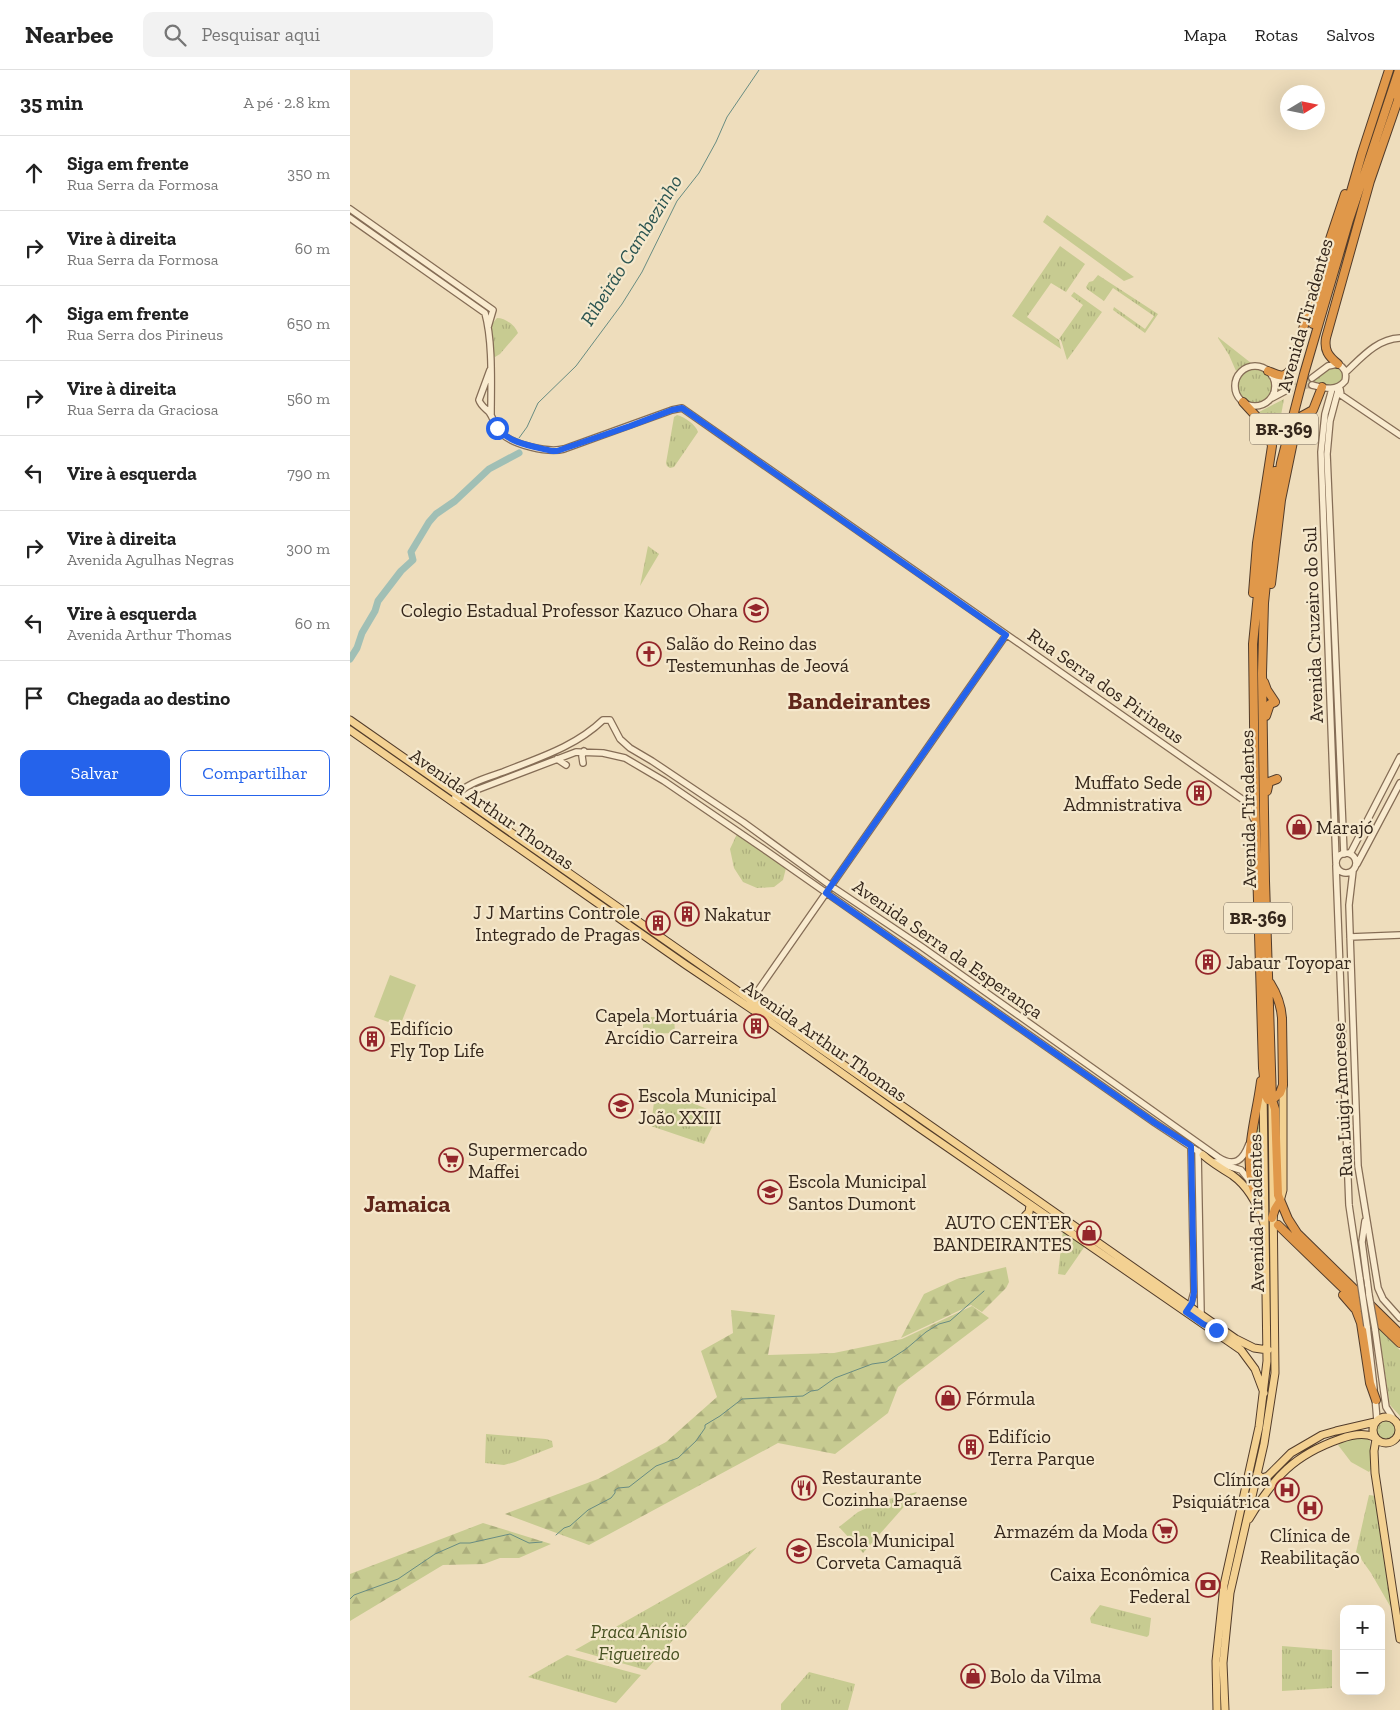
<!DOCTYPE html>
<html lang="pt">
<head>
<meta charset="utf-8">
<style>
  body { margin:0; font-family:"Zilla Slab",serif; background:#f2f2f2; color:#222 }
  .controls { position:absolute; right:15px; bottom:15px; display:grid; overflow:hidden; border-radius:10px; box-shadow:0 5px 20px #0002 }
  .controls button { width:45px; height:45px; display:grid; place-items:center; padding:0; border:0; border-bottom:1px solid #e0e0e0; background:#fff; color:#222; font:25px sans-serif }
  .compass { position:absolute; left:930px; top:15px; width:45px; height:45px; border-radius:50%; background:#fff; box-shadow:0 5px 20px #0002; rotate:80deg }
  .stop { position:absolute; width:15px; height:15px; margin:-11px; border:4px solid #2563eb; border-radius:50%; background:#fff }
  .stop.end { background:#2563eb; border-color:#fff; box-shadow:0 1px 5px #0008 }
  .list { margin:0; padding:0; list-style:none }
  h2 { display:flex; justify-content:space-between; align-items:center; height:65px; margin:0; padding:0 20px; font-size:21px }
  h2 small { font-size:16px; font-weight:400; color:#767676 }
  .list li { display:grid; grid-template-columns:32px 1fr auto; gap:15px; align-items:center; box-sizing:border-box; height:75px; padding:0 20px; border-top:1px solid #e0e0e0 }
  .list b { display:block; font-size:19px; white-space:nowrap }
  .list p { margin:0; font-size:16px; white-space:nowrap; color:#767676 }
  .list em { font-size:16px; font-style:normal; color:#767676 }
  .actions { display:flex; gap:10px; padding:15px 20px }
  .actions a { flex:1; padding:11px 0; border:1px solid #2563eb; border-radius:10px; text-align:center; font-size:18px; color:#2563eb }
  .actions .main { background:#2563eb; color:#fff }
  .icon { flex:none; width:28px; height:28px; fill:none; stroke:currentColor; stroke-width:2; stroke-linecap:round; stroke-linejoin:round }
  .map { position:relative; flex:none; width:1050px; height:1640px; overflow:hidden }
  header { display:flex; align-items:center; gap:30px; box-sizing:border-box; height:70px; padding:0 25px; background:#fff; border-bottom:1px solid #e0e0e0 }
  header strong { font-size:24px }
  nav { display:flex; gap:28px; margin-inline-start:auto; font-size:18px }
  .search { width:350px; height:45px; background:#f2f2f2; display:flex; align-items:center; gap:12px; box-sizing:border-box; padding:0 18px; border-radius:10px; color:#767676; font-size:19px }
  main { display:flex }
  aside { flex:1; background:#fff }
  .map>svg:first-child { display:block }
</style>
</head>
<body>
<header>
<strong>Nearbee</strong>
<div class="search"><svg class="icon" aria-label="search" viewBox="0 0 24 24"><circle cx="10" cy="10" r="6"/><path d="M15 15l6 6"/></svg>Pesquisar aqui</div>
<nav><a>Mapa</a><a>Rotas</a><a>Salvos</a></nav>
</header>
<main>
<aside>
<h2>35 min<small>A pé · 2.8 km</small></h2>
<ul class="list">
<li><svg class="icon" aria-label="ahead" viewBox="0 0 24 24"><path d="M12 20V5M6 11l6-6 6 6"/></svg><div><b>Siga em frente</b><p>Rua Serra da Formosa</p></div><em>350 m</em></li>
<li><svg class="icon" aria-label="right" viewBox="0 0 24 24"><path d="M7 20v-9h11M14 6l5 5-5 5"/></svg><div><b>Vire à direita</b><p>Rua Serra da Formosa</p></div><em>60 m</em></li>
<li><svg class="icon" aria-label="ahead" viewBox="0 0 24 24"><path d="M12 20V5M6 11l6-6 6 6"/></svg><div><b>Siga em frente</b><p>Rua Serra dos Pirineus</p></div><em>650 m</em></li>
<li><svg class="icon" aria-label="right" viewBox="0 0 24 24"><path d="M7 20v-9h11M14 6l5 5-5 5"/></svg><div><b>Vire à direita</b><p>Rua Serra da Graciosa</p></div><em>560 m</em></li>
<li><svg class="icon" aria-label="left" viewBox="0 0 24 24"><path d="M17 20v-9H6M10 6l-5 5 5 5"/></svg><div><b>Vire à esquerda</b></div><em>790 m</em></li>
<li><svg class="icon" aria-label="right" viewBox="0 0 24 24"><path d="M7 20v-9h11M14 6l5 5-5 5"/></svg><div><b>Vire à direita</b><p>Avenida Agulhas Negras</p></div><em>300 m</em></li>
<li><svg class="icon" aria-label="left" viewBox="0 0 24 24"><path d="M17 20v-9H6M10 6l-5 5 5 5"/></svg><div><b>Vire à esquerda</b><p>Avenida Arthur Thomas</p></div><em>60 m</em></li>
<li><svg class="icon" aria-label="arrive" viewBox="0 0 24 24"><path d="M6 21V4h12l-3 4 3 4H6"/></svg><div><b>Chegada ao destino</b></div></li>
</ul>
<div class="actions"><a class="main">Salvar</a><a>Compartilhar</a></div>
</aside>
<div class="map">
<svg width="1050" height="1640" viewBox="0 0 1050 1640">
  <defs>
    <pattern id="grass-tufts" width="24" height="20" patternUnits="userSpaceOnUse" patternTransform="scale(1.25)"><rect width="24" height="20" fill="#c7cb91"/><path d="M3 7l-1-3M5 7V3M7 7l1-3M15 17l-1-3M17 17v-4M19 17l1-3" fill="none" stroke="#acae7c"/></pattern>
    <pattern id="forest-firs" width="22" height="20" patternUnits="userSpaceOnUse" patternTransform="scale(1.25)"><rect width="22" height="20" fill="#c7cb91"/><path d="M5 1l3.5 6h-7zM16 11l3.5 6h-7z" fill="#acae7c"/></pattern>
  </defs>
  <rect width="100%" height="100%" fill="#eeddbc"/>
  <path fill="url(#grass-tufts)" d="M710,176L735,194L716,222L701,213L677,247L709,270L711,279L662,246Z
    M748,205L808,244L795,263L763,240L764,237L795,259L804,246L763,218L754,231L737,219L736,217L739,212L743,211Z
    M724,222L752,242L717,290L711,270L709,269L733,235L721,226Z
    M147,248C155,248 165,255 168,263L150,284L145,287L142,284V254Z
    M868,268V267L901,293L892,296L886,301L879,285Z
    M985,297L990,298L994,306C989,323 974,312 963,312C952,312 937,317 928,321L929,312C941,315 957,314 968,307C974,303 978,298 985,297Z
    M888 316a17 17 0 1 1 34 0a17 17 0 1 1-34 0Z
    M934,329L927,367L919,353L909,342Z
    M327,345C335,347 346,355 348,362L324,397L320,398L317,396L316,393L324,347Z
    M298,476L309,484L290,516Z
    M387,764L436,798L433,810L424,817L407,818L393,812L384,798L380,779Z
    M307,1023L335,1030L367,1043V1047L354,1074L301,1056L305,1024Z
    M911,1030L912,1129C896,1099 906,1062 911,1030Z
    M713,1160L735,1176L715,1205L708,1204Z
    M1028,1258L1050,1280V1346L1040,1335Z
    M1026 1360a10 10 0 1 1 20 0a10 10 0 1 1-20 0Z
    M136,1364L196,1369L202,1371L203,1377L165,1392L154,1395L135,1393Z
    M567,1422L513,1483L489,1457L508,1442L535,1430Z
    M1019,1425L1026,1426L1044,1543L1021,1503L1006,1482Z
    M407,1477L296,1600L225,1580Z
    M750,1535L801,1548L799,1565L797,1567L741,1553L740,1548Z
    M932,1576L982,1580V1618L932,1621Z
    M217,1585L291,1605L266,1633L178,1607Z
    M459,1602L505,1614L498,1640H431V1634Z"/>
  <path fill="url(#forest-firs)" d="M656,1197L659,1212L656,1218L632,1242L621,1235L551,1268L574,1224L607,1209Z
    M622,1236L639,1248L548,1317L538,1343L485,1384L428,1373L239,1475L155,1444L248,1409L316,1372L367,1327L351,1281L383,1263L381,1240L425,1245L418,1285L484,1283L552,1269Z
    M133,1453L201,1474L169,1488H150L134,1494L93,1495L0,1551V1504Z"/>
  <path fill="#c7cb91" d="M697,145L784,207L774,211L693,152Z
    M40,905L66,915L50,956L24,947Z
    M293,947H324L325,963L293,964Z
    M1014,1367L1017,1368L1020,1371L1021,1399L1019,1402L1001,1392L988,1375L993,1371Z"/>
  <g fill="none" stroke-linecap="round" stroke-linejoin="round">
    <path stroke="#688c82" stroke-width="1" d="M169,368L177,357L188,333L226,296L272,234L292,202L327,131L349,103L366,72L377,47L409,0
      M206,1465L214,1458L220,1456L238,1440L261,1428L265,1423V1420L268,1418L279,1417L306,1396L328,1388L346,1371L355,1358V1355L370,1346L392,1329L453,1326L461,1321L468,1320L485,1308L522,1294L536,1292L556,1279L576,1262L589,1254L600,1251L634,1221
      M0,1529L4,1525L48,1509L85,1484L110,1473H120L160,1464L179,1473L192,1472"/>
    <path stroke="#a0bfb5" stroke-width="7" d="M0,589L7,578L12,563L25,541L28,531L51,501L63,490L61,482L79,452L86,444L105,431L139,399L169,383"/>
    <path stroke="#c9b89c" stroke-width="5.5" stroke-dasharray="5.5 3" stroke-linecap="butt" d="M940,313L962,308
      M937,320L962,315"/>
    <g stroke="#856d56" stroke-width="8">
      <path id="minor" d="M0,139L143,240L138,257
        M0,148L135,243C143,272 141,314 141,345
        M885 316a20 20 0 1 1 40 0a20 20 0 1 1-40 0Z
        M140,300L129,330C131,336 135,338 139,342C144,349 145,357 151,363C163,375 198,383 214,379L322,340L332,338L892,729L899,736L903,748
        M996,302C1012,287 1027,269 1050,268
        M922,306L932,312L940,313
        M962,308L978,296L988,294C995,298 997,303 995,311C986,322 974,318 962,315
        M989,317L980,351L977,384L994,784
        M982,319L975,344L971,382L986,792
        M990,319L991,325L1050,365
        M922,328L937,320
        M207,689L216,695
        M233,693L232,686L234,681
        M105,727C116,713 136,708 153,702C188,688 225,677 253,650H260L270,669L280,678L302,691L393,752L481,816L572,877L868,1087C885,1098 893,1090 899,1074
        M109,730L121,722L226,682L253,683L275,688L314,711L418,782L805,1053L855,1086
        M986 793a10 10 0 1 1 20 0a10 10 0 1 1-20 0Z
        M1000,784L1050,687
        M1007,794L1050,713
        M986,796L999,1135L1010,1209
        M1003,801L999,835L1008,1096L1028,1218L1033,1229L1050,1248
        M1000,867L1050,865
        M400,932L656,565
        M848,1081L851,1243
        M865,1092L891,1100L900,1111
        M1015,1151L1012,1172L1019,1225
        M840,1236L844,1222L841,1076
        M1017,1256L1024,1318
        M1025,1259L1036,1337L1043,1348
        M1025,1327L1027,1350"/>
    </g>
    <g stroke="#523c2b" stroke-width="9">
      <path id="major" d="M0,650L886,1269L904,1278L918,1280
        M0,660L336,895L403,940L568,1057L891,1280L905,1299L914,1323
        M853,1085C862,1093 872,1099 882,1105C899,1117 908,1135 914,1154
        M930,1131L933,1120V1017
        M675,1146L679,1142L680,1135
        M1023 1360a13 13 0 1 1 26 0a13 13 0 1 1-26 0Z
        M1026,1369L1024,1381L1025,1403L1050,1569
        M907,1404L912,1408L918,1406L941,1383L972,1365L986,1361L1025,1352
        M899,1449C924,1407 944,1385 990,1369C1001,1365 1013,1362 1024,1367
        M867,1640L866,1591L874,1515L909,1357L917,1291L913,1020
        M875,1640L873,1593L880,1523L914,1374L925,1303L922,1031"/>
    </g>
    <g stroke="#523c2b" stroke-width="10">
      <path id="highway" d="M1049,0L999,150L954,304L931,393L922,454L914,533L912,603L915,811L922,1030L925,1039L928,1125L938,1149L947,1163L1050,1264
        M963,254L1012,83L1039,0
        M988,294C978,286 974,280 976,268L1020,111L1048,30L1049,14
        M918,301C930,306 934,309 942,298L970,199L995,124
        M893,332L917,358L922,376L907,473L903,523
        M921,514L931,430L944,367L952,346L963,340L972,317
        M914,612L917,620L925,632L920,634L916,646
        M917,721L919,712L927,709
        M920,913C927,924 931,935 932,948L933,1015L930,1023L922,1030
        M911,1011C906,1053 888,1097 911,1136
        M922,1030H918L916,1026L913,998L905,730L903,574L908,524L925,401
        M922,1148L925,1139L930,1131
        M928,1155L1050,1273
        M993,1225L1006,1240L1011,1253L1020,1313L1026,1330"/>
    </g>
    <use href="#minor" stroke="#f9ebcf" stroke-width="5.5"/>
    <use href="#major" stroke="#f3d192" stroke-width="7"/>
    <use href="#highway" stroke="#e0984a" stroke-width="8"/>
    <g stroke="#856d56" stroke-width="8" stroke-linecap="butt">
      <path id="minor-bridge" d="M1010,1209L1017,1256
        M1019,1225L1025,1259"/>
    </g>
    <use href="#minor-bridge" stroke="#f9ebcf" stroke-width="5.5"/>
  </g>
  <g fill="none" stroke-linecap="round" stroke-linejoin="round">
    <path stroke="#2563eb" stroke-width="6" d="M147,358C161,374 182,376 202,381H207L280,356L322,340L332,338L656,565L476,823L805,1053L841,1076L844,1222L842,1233L836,1242L853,1254L866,1260"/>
  </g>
  <defs>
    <g id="school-ring" transform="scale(1.25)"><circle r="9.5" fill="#f5e8cc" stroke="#94262b" stroke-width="1.5"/><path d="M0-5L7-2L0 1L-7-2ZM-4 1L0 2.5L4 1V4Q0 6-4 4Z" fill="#94262b"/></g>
    <g id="church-ring" transform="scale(1.25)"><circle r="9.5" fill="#f5e8cc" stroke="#94262b" stroke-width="1.5"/><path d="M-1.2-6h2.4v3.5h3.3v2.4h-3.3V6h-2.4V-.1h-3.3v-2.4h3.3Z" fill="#94262b"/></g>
    <g id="building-ring" transform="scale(1.25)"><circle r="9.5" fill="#f5e8cc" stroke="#94262b" stroke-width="1.5"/><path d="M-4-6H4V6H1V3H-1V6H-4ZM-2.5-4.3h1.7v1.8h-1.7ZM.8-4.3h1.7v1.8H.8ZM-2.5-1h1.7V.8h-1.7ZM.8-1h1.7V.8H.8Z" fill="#94262b"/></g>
    <g id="shop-ring" transform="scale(1.25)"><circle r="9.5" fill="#f5e8cc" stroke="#94262b" stroke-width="1.5"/><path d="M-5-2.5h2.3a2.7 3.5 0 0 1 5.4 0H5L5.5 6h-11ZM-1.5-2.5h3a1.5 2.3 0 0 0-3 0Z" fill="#94262b"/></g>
    <g id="supermarket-ring" transform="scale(1.25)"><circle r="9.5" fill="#f5e8cc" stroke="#94262b" stroke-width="1.5"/><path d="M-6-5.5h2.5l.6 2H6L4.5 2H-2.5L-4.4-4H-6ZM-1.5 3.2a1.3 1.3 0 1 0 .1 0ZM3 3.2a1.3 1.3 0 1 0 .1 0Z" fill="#94262b"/></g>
    <g id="restaurant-ring" transform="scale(1.25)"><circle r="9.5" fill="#f5e8cc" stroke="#94262b" stroke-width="1.5"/><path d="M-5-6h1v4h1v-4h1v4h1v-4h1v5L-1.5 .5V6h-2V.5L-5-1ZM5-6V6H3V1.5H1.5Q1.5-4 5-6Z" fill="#94262b"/></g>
    <g id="hospital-ring" transform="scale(1.25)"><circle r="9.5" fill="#f5e8cc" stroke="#94262b" stroke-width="1.5"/><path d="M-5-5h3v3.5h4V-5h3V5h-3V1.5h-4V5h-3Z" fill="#94262b"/></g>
    <g id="bank-ring" transform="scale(1.25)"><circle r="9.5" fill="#f5e8cc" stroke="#94262b" stroke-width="1.5"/><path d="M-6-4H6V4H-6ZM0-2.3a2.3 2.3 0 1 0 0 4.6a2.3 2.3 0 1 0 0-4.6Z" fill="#94262b"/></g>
  </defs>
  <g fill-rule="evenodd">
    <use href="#school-ring" x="406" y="540"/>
    <use href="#church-ring" x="299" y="584"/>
    <use href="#building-ring" x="849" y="723"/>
    <use href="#shop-ring" x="949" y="757"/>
    <use href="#building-ring" x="337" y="844"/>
    <use href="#building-ring" x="308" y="853"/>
    <use href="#building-ring" x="858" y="892"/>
    <use href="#building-ring" x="406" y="956"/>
    <use href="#building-ring" x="22" y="969"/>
    <use href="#school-ring" x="271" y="1036"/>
    <use href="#supermarket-ring" x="101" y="1090"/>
    <use href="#school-ring" x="420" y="1122"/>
    <use href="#shop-ring" x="739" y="1163"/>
    <use href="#shop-ring" x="598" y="1328"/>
    <use href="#building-ring" x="621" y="1377"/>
    <use href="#restaurant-ring" x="454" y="1418"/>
    <use href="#hospital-ring" x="937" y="1420"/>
    <use href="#hospital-ring" x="960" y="1438"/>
    <use href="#supermarket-ring" x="815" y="1461"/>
    <use href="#school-ring" x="449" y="1481"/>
    <use href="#bank-ring" x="858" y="1515"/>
    <use href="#shop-ring" x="623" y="1606"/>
  </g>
  <g text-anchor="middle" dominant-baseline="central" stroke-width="4.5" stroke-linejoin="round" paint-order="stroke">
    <g fill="#f5e8cc" stroke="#6e6050" stroke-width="1">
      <rect x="900" y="343.5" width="68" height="31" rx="4"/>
      <rect x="874" y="832.5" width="68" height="31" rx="4"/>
    </g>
    <g font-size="18" font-weight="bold" fill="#34261b">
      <text x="934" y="359">BR-369</text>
      <text x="908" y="848">BR-369</text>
    </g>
    <g font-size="19" fill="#34261b" stroke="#f5e8cc">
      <text transform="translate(955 245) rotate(-74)">Avenida Tiradentes</text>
      <text transform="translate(963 555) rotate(-92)">Avenida Cruzeiro do Sul</text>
      <text transform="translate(756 616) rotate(35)">Rua Serra dos Pirineus</text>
      <text transform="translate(142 739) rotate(35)">Avenida Arthur Thomas</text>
      <text transform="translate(898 739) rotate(-91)">Avenida Tiradentes</text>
      <text transform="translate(598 879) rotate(35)">Avenida Serra da Esperança</text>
      <text transform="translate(475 971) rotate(35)">Avenida Arthur Thomas</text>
      <text transform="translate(992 1030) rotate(-93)">Rua Luigi Amorese</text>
      <text transform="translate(906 1143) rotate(-91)">Avenida Tiradentes</text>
    </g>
    <g font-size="19" fill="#34261b" stroke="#f5e8cc" text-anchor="start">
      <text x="388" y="540" text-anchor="end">Colegio Estadual Professor Kazuco Ohara</text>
      <text x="316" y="573">Salão do Reino das<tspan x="316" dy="22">Testemunhas de Jeová</tspan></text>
      <text x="832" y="712" text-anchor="end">Muffato Sede<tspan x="832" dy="22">Admnistrativa</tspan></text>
      <text x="966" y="757">Marajó</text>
      <text x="290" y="842" text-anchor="end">J J Martins Controle<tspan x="290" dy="22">Integrado de Pragas</tspan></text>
      <text x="354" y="844">Nakatur</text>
      <text x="876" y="892">Jabaur Toyopar</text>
      <text x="388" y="945" text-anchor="end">Capela Mortuária<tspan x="388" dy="22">Arcídio Carreira</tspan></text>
      <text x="40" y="958">Edifício<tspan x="40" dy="22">Fly Top Life</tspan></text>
      <text x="288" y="1025">Escola Municipal<tspan x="288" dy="22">João XXIII</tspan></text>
      <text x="118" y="1079">Supermercado<tspan x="118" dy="22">Maffei</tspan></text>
      <text x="438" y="1111">Escola Municipal<tspan x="438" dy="22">Santos Dumont</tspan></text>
      <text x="722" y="1152" text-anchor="end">AUTO CENTER<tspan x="722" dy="22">BANDEIRANTES</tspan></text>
      <text x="616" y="1328">Fórmula</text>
      <text x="638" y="1366">Edifício<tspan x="638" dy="22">Terra Parque</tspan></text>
      <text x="472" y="1407">Restaurante<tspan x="472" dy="22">Cozinha Paraense</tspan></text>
      <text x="920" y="1409" text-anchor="end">Clínica<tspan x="920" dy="22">Psiquiátrica</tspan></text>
      <text x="798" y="1461" text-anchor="end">Armazém da Moda</text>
      <text x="960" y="1465" text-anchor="middle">Clínica de<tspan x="960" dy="22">Reabilitação</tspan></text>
      <text x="466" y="1470">Escola Municipal<tspan x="466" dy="22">Corveta Camaquã</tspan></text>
      <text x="840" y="1504" text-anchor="end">Caixa Econômica<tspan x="840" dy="22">Federal</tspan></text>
      <text x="640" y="1606">Bolo da Vilma</text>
    </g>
    <g font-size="19" font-style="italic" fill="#475121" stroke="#f5e8cc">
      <text x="289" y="1561">Praca Anísio<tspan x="289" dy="22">Figueiredo</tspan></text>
    </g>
    <g font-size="20" font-style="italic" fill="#2a5450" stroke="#f5e8cc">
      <text transform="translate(281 180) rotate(-58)">Ribeirão Cambezinho</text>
    </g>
    <g font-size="24" font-weight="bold" fill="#61261a" stroke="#f5e8cc">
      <text x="509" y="630">Bandeirantes</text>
      <text x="57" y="1133">Jamaica</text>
    </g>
  </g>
</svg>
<div class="controls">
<button>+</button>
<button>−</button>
</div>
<svg class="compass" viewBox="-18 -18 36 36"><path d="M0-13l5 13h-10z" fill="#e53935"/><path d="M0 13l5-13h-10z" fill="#767676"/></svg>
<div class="stop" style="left:147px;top:358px"></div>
<div class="stop end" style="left:866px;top:1260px"></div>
</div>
</main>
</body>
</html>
